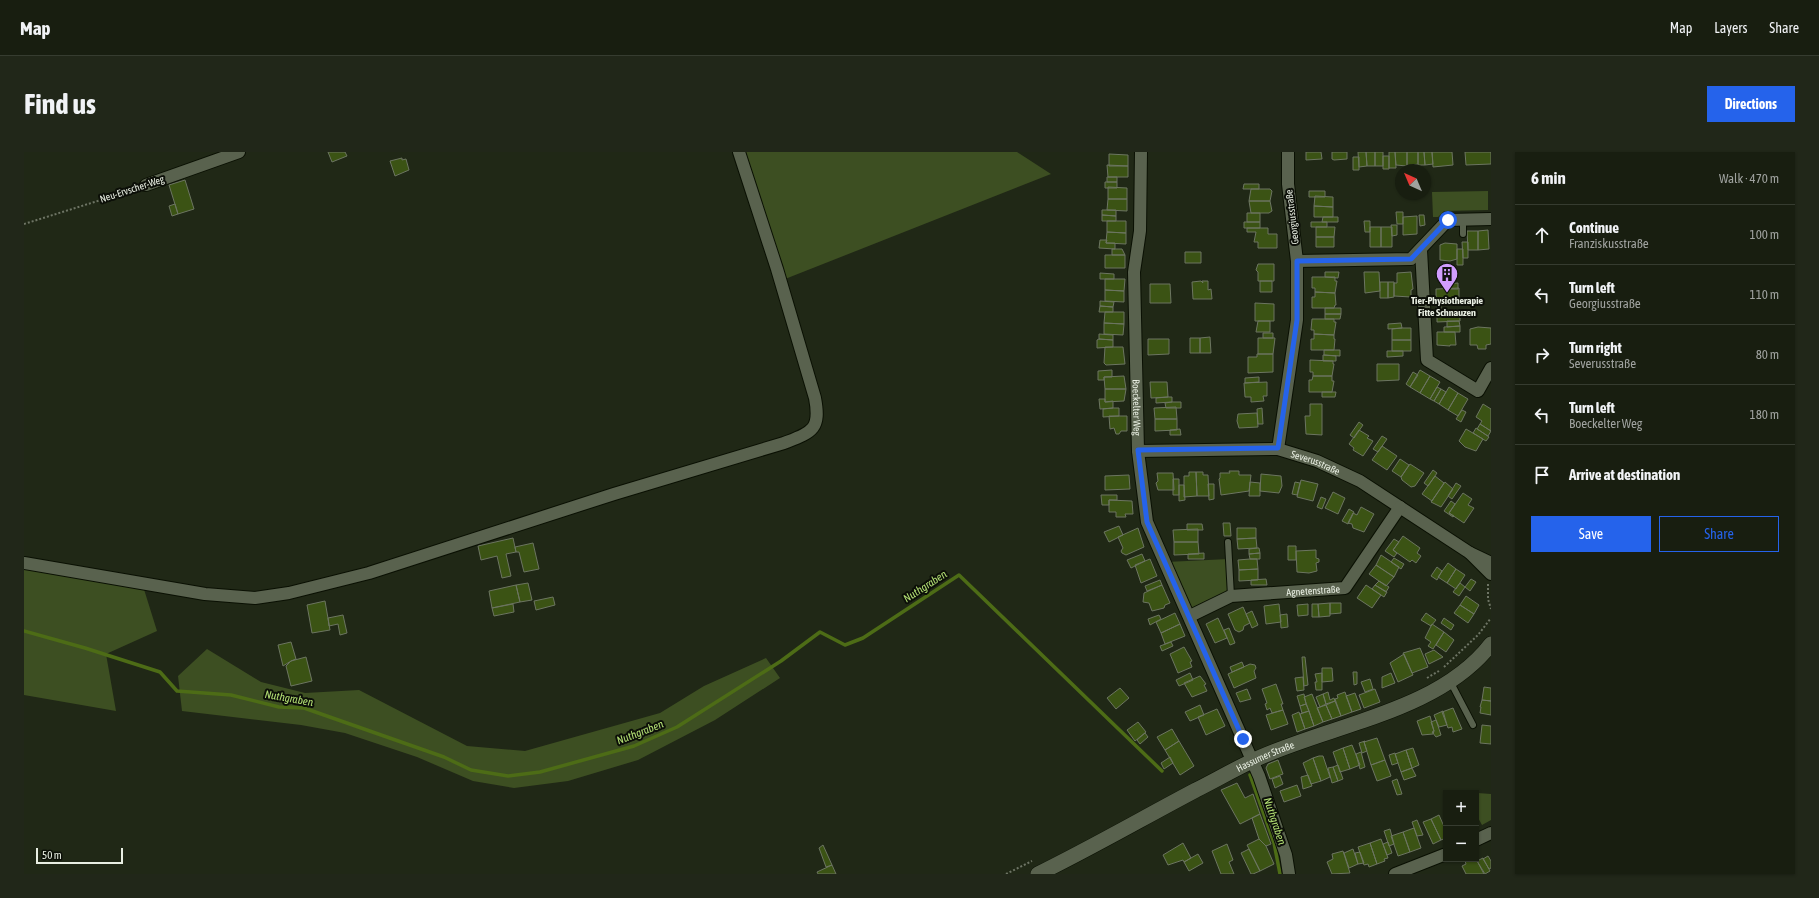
<!DOCTYPE html>
<html lang="en">
<head>
<meta charset="utf-8">
<style>
  body { margin:0; font-family:"Asap Condensed",sans-serif; background:#212719; color:#f1f3f6 }
  .controls { position:absolute; right:12px; bottom:12px; display:grid; overflow:hidden; border-radius:0px; box-shadow:0 1px 3px #0004 }
  .controls button { width:36px; height:36px; display:grid; place-items:center; padding:0; border:0; border-bottom:1px solid #363c30; background:#181e10; color:#f1f3f6; font:20px sans-serif }
  .compass { position:absolute; left:1371px; top:12px; width:36px; height:36px; border-radius:50%; background:#181e10; box-shadow:0 1px 3px #0004; rotate:316deg }
  .scale { position:absolute; left:12px; bottom:10px; width:87px; box-sizing:border-box; padding-left:4px; border:2px solid #e9efe3; border-top:0; font-size:11px; line-height:14px; white-space:nowrap; color:#e9efe3; -webkit-text-stroke:3px #0c0f08; paint-order:stroke }
  .stop { position:absolute; width:12px; height:12px; margin:-9px; border:3px solid #2563eb; border-radius:50%; background:#fff }
  .stop.end { background:#2563eb; border-color:#fff; box-shadow:0 1px 4px #0008 }
  .list { margin:0; padding:0; list-style:none }
  h2 { display:flex; justify-content:space-between; align-items:center; height:52px; margin:0; padding:0 16px; font-size:17px }
  h2 small { font-size:13px; font-weight:400; color:#9fa29f }
  .list li { display:grid; grid-template-columns:26px 1fr auto; gap:12px; align-items:center; box-sizing:border-box; height:60px; padding:0 16px; border-top:1px solid #363c30 }
  .list b { display:block; font-size:15px; white-space:nowrap }
  .list p { margin:0; font-size:13px; white-space:nowrap; color:#9fa29f }
  .list em { font-size:13px; font-style:normal; color:#9fa29f }
  .actions { display:flex; gap:8px; padding:12px 16px }
  .actions a { flex:1; padding:9px 0; border:1px solid #2563eb; border-radius:0px; text-align:center; font-size:14px; color:#2563eb }
  .actions .main { background:#2563eb; color:#fff }
  .icon { flex:none; width:22px; height:22px; fill:none; stroke:currentColor; stroke-width:2; stroke-linecap:round; stroke-linejoin:round }
  .map { position:relative; flex:none; width:1467px; height:722px; overflow:hidden; border-radius:0px }
  header { display:flex; align-items:center; gap:24px; box-sizing:border-box; height:56px; padding:0 20px; background:#181e10; border-bottom:1px solid #363c30 }
  header strong { font-size:19px }
  nav { display:flex; gap:22px; margin-inline-start:auto; font-size:14px }
  .intro { display:flex; align-items:center; justify-content:space-between; box-sizing:border-box; height:96px; padding:0 24px }
  h1 { margin:0; font-size:28px }
  .button { padding:10px 18px; border-radius:0px; background:#2563eb; color:#fff; font-size:14px; font-weight:700 }
  main { display:flex; gap:24px; padding:0 24px }
  aside { flex:1; background:#181e10; border-radius:0px; box-shadow:0 1px 3px #0004 }
  .map>svg:first-child { display:block }
</style>
</head>
<body>
<header>
<strong>Map</strong>
<nav><a>Map</a><a>Layers</a><a>Share</a></nav>
</header>
<div class="intro"><h1>Find us</h1><a class="button">Directions</a></div>
<main>
<div class="map">
<svg width="1467" height="722" viewBox="0 0 1467 722">
  <rect width="100%" height="100%" fill="#202816"/>
  <path fill="#3d4f22" d="M715,0H993L1027,22L756,129Z
    M1464,39V58L1420,59L1414,65H1409L1408,40Z
    M1205,407L1207,444L1166,464L1142,410Z
    M0,411L118,431L133,479L82,502L92,559L0,543Z
    M183,497L237,530L281,541L335,538L443,594L501,599L636,561L680,534L742,506L756,526L691,568L614,608L544,629L490,636L449,629L393,605L321,581L277,573L158,559L154,524Z
    M1440,640L1467,642V668L1458,673L1452,662V641Z"/>
  <g fill="none" stroke-linecap="round" stroke-linejoin="round">
    <path stroke="#4d6c16" stroke-width="3.5" d="M0,479L61,496L136,520L153,539L207,543L255,555L280,556L420,605L447,618L484,624L516,620L610,594L653,575L757,509L796,480L821,493L839,486L935,423L1138,619
      M1226,623L1250,691L1256,722"/>
  </g>
  <path fill="#3b5314" stroke="#6c7561" d="M304,0H321L323,4L308,10Z
    M1282,0H1297L1298,7L1282,8Z
    M1308,0H1323V7L1310,8L1308,7Z
    M1334,0H1342L1343,14L1335,15Z
    M1342,0H1351V14H1343Z
    M1351,0H1359V14H1351Z
    M1365,0H1371L1372,16H1365Z
    M1371,0H1383V14L1372,13Z
    M1383,0H1394V12L1383,14Z
    M1394,0H1400L1401,13H1394Z
    M1400,0H1408L1409,12L1401,13Z
    M1408,0H1428L1429,13L1409,15Z
    M1441,0H1467V12L1442,13Z
    M1085,2L1104,3V14H1085Z
    M1359,4H1365V17H1359Z
    M1329,5H1335V18H1329Z
    M378,6V8L382,7L385,18L371,24L366,9Z
    M1083,13L1104,14V25H1084Z
    M1083,25H1093V30H1083Z
    M161,28L170,57L154,62L145,33Z
    M1081,30H1093V36H1081Z
    M1220,32H1235V37H1219Z
    M1084,35L1103,36V47H1084Z
    M1227,37H1246L1248,39L1246,49H1225Z
    M1285,39H1301V45H1285Z
    M1291,44L1309,45V55L1290,54Z
    M1084,47H1103V59L1083,58Z
    M1225,49H1246L1248,59L1245,61H1227Z
    M151,52L154,62L148,64L145,54Z
    M1290,54L1309,55V65H1290Z
    M1078,58H1092V64L1078,63Z
    M1372,60H1379V72H1373Z
    M1223,61H1236V70H1223Z
    M1078,63L1092,64V69H1078Z
    M1395,63H1400L1401,73L1396,74Z
    M1393,64V82L1379,83V65Z
    M1299,65H1314V70H1298Z
    M1083,69H1102V81L1083,80Z
    M1340,69H1346V80H1341Z
    M1220,70H1236V76H1220Z
    M1287,70H1303V75H1287Z
    M1367,73H1373V83L1368,84Z
    M1292,75H1311L1310,85H1292Z
    M1346,75H1357V95H1346Z
    M1357,75H1368V95H1357Z
    M1223,76H1244V82H1253V96H1234V90H1230L1232,80H1223Z
    M1464,78L1465,97L1454,98V79Z
    M1443,79H1454V98H1444Z
    M1083,80L1102,81V92L1082,91Z
    M1292,85H1310V95H1292Z
    M1076,88H1083L1082,91H1091V97L1075,96Z
    M1438,90H1444V106H1439Z
    M1421,91L1433,92V107L1426,109L1416,108V93Z
    M1088,97H1098L1101,103H1088Z
    M1433,97H1439V113H1433Z
    M1161,100H1177V111H1161Z
    M1081,103H1101V116H1081Z
    M1234,112H1250V129H1234V120L1232,118Z
    M1301,120H1315L1314,126L1301,125Z
    M1340,120H1355L1356,139L1341,141Z
    M1387,120L1389,137L1387,138V145L1370,144V131H1373V121Z
    M1076,121L1090,122V127H1076Z
    M1288,125H1311V129H1313L1311,141L1291,140V136H1288Z
    M1081,127H1101L1100,139L1081,138Z
    M1177,129L1179,131L1178,129H1184V138L1187,137L1188,147H1169L1168,130Z
    M1236,129H1248V140H1236Z
    M1356,130H1364V146H1356Z
    M1364,130H1370V145L1364,146Z
    M1434,131V137H1422V132Z
    M1126,132H1146L1147,151H1126Z
    M1435,136V148H1412V137Z
    M1081,138L1100,139V150L1081,149Z
    M1291,140L1311,141L1312,153H1311L1310,156H1288V145H1291Z
    M1076,149L1090,150L1089,155L1076,154Z
    M1231,151L1250,152V169H1231Z
    M1417,153V159L1436,158V169L1413,170V154Z
    M1076,154L1089,155V160H1075Z
    M1301,156H1317V162H1301Z
    M1081,160H1100V172L1080,171Z
    M1301,162H1317L1316,167H1301Z
    M1288,167H1310V170H1312L1310,183L1290,182V178H1287Z
    M1234,169H1246V180H1232Z
    M1423,169H1435L1436,174L1423,175Z
    M1080,171L1100,172L1099,183L1080,182Z
    M1377,171L1378,176L1364,177V172Z
    M1436,174V180H1420V175Z
    M1454,175L1467,176V192L1462,193V197H1454L1453,193H1446V177Z
    M1378,176H1387V188H1368V177Z
    M1413,180H1431L1432,193H1426V194L1413,193Z
    M1239,181H1249V186H1239Z
    M1075,182L1089,183V188L1075,187Z
    M1290,182L1310,183V187H1311L1310,198H1287V187H1290Z
    M1186,185L1187,201H1176V186Z
    M1166,186H1176V201H1166Z
    M1234,186H1251L1249,202H1234Z
    M1075,187L1089,188V195L1073,196V188Z
    M1124,187H1145V202L1124,203Z
    M1368,188H1387V199H1368Z
    M1099,195L1101,212L1082,213L1080,211L1081,195Z
    M1300,198H1316V204L1300,203Z
    M1363,199H1379V204L1363,205Z
    M1233,202H1249V220L1224,221V205H1233Z
    M1299,203L1312,204V209H1299Z
    M1286,208L1309,209V212H1310L1308,224H1289V220H1286Z
    M1353,212H1375V228L1353,229Z
    M1088,218V225H1080V228H1074V219Z
    M1396,218L1406,224L1396,241L1386,235Z
    M1389,220L1394,223L1386,235L1382,232Z
    M1100,224L1102,237H1081L1080,225Z
    M1289,224H1308V229H1310L1308,240H1285V228H1288Z
    M1406,224L1416,230L1406,247L1396,241Z
    M1235,225V230L1221,231V226Z
    M1126,230H1143L1144,245L1127,246Z
    M1243,230V244H1239L1240,249L1227,250V245H1221L1220,231Z
    M1413,235L1417,237L1410,249L1406,247Z
    M1425,235L1434,241L1424,258L1415,252Z
    M1081,237H1102L1100,249L1081,250Z
    M1417,237L1422,240L1415,252L1410,249Z
    M1298,240H1312L1311,245H1298Z
    M1434,241L1444,247L1434,264L1424,258Z
    M1144,245H1148V250L1132,251V246Z
    M1075,247H1081V250L1089,249V256L1076,257Z
    M1148,250H1157V256H1142L1141,251Z
    M1286,252H1298V283L1282,282L1281,264H1286Z
    M1459,252L1467,257V279L1456,272L1458,269L1452,265Z
    M1152,255L1153,267H1131L1130,256Z
    M1089,256H1095V264L1079,265V257Z
    M1238,256L1239,272H1234L1233,257Z
    M1438,258L1442,260L1437,270L1432,267Z
    M1233,261L1234,275L1215,276L1213,269L1214,262Z
    M1085,264H1103V279H1097L1095,282H1092L1090,276L1086,277Z
    M1131,267H1153V278L1131,279Z
    M1335,270L1339,273L1330,286L1326,283Z
    M1456,272L1467,279L1464,284L1453,277Z
    M1452,276L1465,285L1462,289L1449,281Z
    M1156,277L1157,283H1146V278Z
    M1442,277L1459,287L1452,299L1441,295L1435,289Z
    M1335,278L1345,284L1343,286L1349,289L1339,304L1329,298L1330,296L1325,292Z
    M1358,284L1363,287L1354,300L1349,297Z
    M1358,294L1373,304L1363,318L1348,308Z
    M1376,307L1385,313L1377,325L1368,319Z
    M1386,312L1400,321L1391,334L1387,335L1378,328L1377,325Z
    M1409,318L1413,321L1404,334L1400,331Z
    M1205,319H1215V323H1227L1225,339L1197,343L1195,327L1196,326V321H1206Z
    M1165,320H1172L1173,344L1160,345V324H1165Z
    M1172,320H1179V323H1184L1185,344H1173Z
    M1133,321H1149L1150,338H1134L1132,331L1134,329Z
    M1237,322L1257,324L1258,334L1255,341L1236,339Z
    M1105,323L1106,337L1081,338V324Z
    M1411,324L1420,331L1408,349L1398,342Z
    M1149,327H1155V343H1149Z
    M1277,328L1294,332L1289,349L1273,345Z
    M1226,330L1236,331V344H1225Z
    M1271,330L1276,331L1273,343L1268,342Z
    M1421,330L1429,337L1417,355L1407,350Z
    M1432,331L1437,334L1428,347L1424,344Z
    M1184,332H1190V347L1185,348Z
    M1155,333H1160L1161,348L1155,349Z
    M1309,340L1321,346L1314,362L1301,356Z
    M1439,341L1448,347L1444,353L1450,356L1440,371L1425,361Z
    M1077,343H1093V348H1085V353H1078Z
    M1297,345L1302,347L1298,357L1293,355Z
    M1085,348L1108,349L1109,362H1101L1102,365H1092V360H1085Z
    M1427,349L1431,352L1425,361L1430,364L1429,365L1420,359Z
    M1337,355L1350,362L1340,380L1329,376L1328,372L1324,371L1329,361L1333,363Z
    M1325,357L1330,360L1324,372L1318,369Z
    M1199,371H1206L1207,384H1200Z
    M1163,372H1178L1179,378H1163Z
    M1095,374L1099,383L1085,390L1080,380Z
    M1114,376L1120,395L1102,403L1098,401L1097,399L1099,396L1094,385Z
    M1213,376H1232V386L1213,387Z
    M1174,377V390H1150L1149,378Z
    M1379,384L1396,396L1393,401L1397,404L1392,411L1388,408L1386,410L1369,398Z
    M489,386L492,400L482,402L487,424L478,426L473,404L457,408L454,394Z
    M1232,386L1233,396L1214,397L1213,387Z
    M1370,387L1375,390L1369,398L1373,401L1370,405L1361,399Z
    M1150,390H1174L1175,402L1150,403Z
    M509,391L515,417L500,420L495,400H492L491,395Z
    M1264,394H1272V408H1264Z
    M1233,396H1235L1236,401L1225,402V397Z
    M1292,398V406L1295,407V410L1292,411L1293,419L1285,421L1273,420L1272,399Z
    M1180,401V407H1164V402Z
    M1236,401V407H1226L1225,402Z
    M1118,402L1121,409L1107,416L1103,408Z
    M1357,403L1375,415L1370,425L1352,413Z
    M1370,406L1380,412L1377,417L1367,410Z
    M1126,407L1133,424L1117,431L1111,413Z
    M1226,407H1233L1234,417L1215,418L1214,408Z
    M1424,411L1432,417L1423,431L1414,425Z
    M1352,413L1370,425L1362,434L1345,422Z
    M1413,415L1418,419L1413,428L1407,424Z
    M1234,417V428L1215,429V418Z
    M1432,417L1441,423L1432,437L1423,431Z
    M1242,427L1243,433H1227V428Z
    M1447,427L1452,430L1446,439L1441,435Z
    M1136,428L1138,433L1123,439L1121,434Z
    M1355,429L1365,435L1362,440L1351,433Z
    M504,431L508,448L496,450L492,433Z
    M1436,431L1441,435L1435,444L1429,440Z
    M492,433L496,450L468,456L465,439Z
    M1138,433L1146,451L1141,453L1140,456L1128,459L1125,451L1119,450L1120,441Z
    M1342,433L1357,443L1348,456L1333,446Z
    M1351,433L1363,440L1360,445L1348,437Z
    M1442,444L1455,453L1450,462L1436,453Z
    M529,445L531,453L512,458L510,449Z
    M301,449L306,478L288,481L283,453Z
    M1306,451H1317V461L1306,462Z
    M1306,451V464L1295,465L1294,452Z
    M489,452L490,460L470,464L468,456Z
    M1255,452L1257,470L1242,472L1240,454Z
    M1284,452V463L1274,464L1273,453Z
    M1288,452H1294L1295,465H1288Z
    M1436,453L1450,462L1444,471L1430,461Z
    M1219,455L1226,471L1220,474L1219,478L1215,480L1211,478L1204,462Z
    M1228,459L1234,473L1228,476L1222,462Z
    M1151,461L1156,472L1137,481L1132,470Z
    M1402,461L1412,468L1407,474L1397,468Z
    M1263,462L1264,475L1257,476L1256,463Z
    M319,463L323,481L316,483L314,472L305,474L304,466Z
    M1135,463L1137,467L1126,473L1124,467Z
    M1194,466L1203,486L1191,491L1182,472Z
    M1420,466L1430,473L1427,478L1417,471Z
    M1156,472L1161,484L1141,492L1137,481Z
    M1408,472L1420,480L1409,497L1404,494L1407,490L1401,486Z
    M1205,476L1211,491L1206,493L1200,478Z
    M1420,480L1430,488L1422,500L1412,493Z
    M267,490L272,507L267,509L259,514L254,493Z
    M1147,490L1149,494L1138,499L1136,494Z
    M1160,495L1168,509L1166,510L1168,515L1154,521L1146,502Z
    M1396,496L1404,515L1388,521L1379,501Z
    M1410,498L1419,505L1405,512L1401,502Z
    M1380,502L1389,523L1374,530L1366,511Z
    M282,505L288,529L267,534L262,514L267,509Z
    M1278,505H1281L1284,533L1280,534Z
    M1218,510L1220,515L1208,520L1206,515Z
    M1226,512L1231,513L1232,516L1230,519L1232,526L1210,536L1204,522Z
    M1298,516H1308L1309,529L1298,530Z
    M1329,520H1333V532L1330,533Z
    M1166,521L1169,528L1155,534L1152,528Z
    M1298,521V538H1292L1291,530H1293L1291,522Z
    M1367,521L1371,531L1358,536V525Z
    M1176,524L1182,532L1180,533L1183,539L1168,545L1160,531Z
    M1279,525L1280,538L1273,539L1271,526Z
    M1346,527L1349,537L1341,540L1337,530Z
    M1252,532L1259,552H1257L1259,558L1248,561L1246,556L1243,558L1241,552L1243,551L1238,537Z
    M1460,535L1467,536V549L1458,548Z
    M1096,536L1105,546L1092,557L1083,546Z
    M1223,537L1227,547L1216,550L1212,541Z
    M1351,537L1356,550L1340,556L1335,543Z
    M1304,540L1306,548L1310,546L1311,549L1302,552L1299,542Z
    M1321,540L1328,560L1317,564L1311,547L1314,546L1313,543Z
    M1331,541L1337,557L1328,560L1322,544Z
    M1280,542L1282,552L1276,554L1273,544Z
    M1288,542L1299,570L1290,574L1280,545Z
    M1299,542L1302,552L1296,555L1292,545Z
    M1458,548L1467,549V563L1456,561L1457,555H1456Z
    M1311,549L1317,564L1308,567L1302,553Z
    M1282,552L1285,559L1278,561L1276,554Z
    M1176,553L1180,563L1166,569L1161,560Z
    M1302,553L1308,567L1299,570L1293,556Z
    M1429,556L1438,577L1429,580L1428,575L1424,576L1418,560Z
    M1193,557L1201,574L1182,583L1174,565Z
    M1259,558L1264,572L1247,578L1242,563Z
    M1285,559L1290,574L1281,577L1276,562Z
    M1419,559L1423,573L1415,575L1410,563Z
    M1275,560L1281,577L1273,580L1268,563Z
    M1406,564L1410,579L1409,582L1398,583L1393,569Z
    M1412,568L1417,583L1412,585L1408,580L1410,579L1407,570Z
    M1114,570L1122,580L1111,589L1103,578Z
    M1458,573L1467,574V592L1456,591Z
    M1148,577L1155,589L1141,598L1133,585Z
    M1121,581L1124,585L1116,592L1113,588Z
    M1353,586L1361,608L1347,613L1340,590Z
    M1155,589L1170,614L1156,623L1141,598Z
    M1341,589L1340,590L1343,599L1338,601L1335,591Z
    M1328,593L1336,613L1326,617L1319,596Z
    M1319,596L1326,617L1316,620L1309,600Z
    M1389,596L1395,613L1388,616L1382,598Z
    M1382,598L1388,616L1377,620L1371,602Z
    M1337,600L1341,615L1336,617L1332,602Z
    M1371,601L1374,611L1368,613L1365,603Z
    M1295,604H1299L1306,625L1297,629L1289,606Z
    M1146,605L1149,611L1140,617L1137,611Z
    M1289,606L1297,629L1287,632L1279,611Z
    M1254,608L1259,622L1246,627L1242,616L1244,612Z
    M1361,608L1367,624L1353,629L1347,613Z
    M1314,613L1319,627L1314,629L1309,615Z
    M1309,615L1314,629L1308,631L1304,616Z
    M1388,616L1392,624L1380,628L1377,620Z
    M1284,623L1288,634L1279,637L1277,625Z
    M1256,624L1259,632L1251,636L1248,627Z
    M1373,627L1378,642L1373,643L1368,629Z
    M1213,631L1221,646L1229,642L1236,662L1216,672L1197,638Z
    M1273,633L1277,644L1260,650L1256,639Z
    M1236,662L1247,692L1242,694L1235,687L1228,666Z
    M1415,663L1422,679V686L1417,688L1407,667Z
    M1407,667L1417,688L1409,692L1399,670Z
    M1393,668L1399,683L1393,684L1388,670Z
    M1390,676L1397,696L1386,700L1379,680Z
    M1366,677L1370,692L1365,694L1360,679Z
    M1379,680L1386,700L1374,704L1367,684Z
    M1235,687L1242,694L1250,712L1236,719L1223,693Z
    M1357,687L1364,706L1360,707L1361,709L1353,712L1346,691Z
    M1364,690L1368,701L1363,703L1359,692Z
    M1159,691L1167,706L1160,710L1159,708L1144,713L1139,703Z
    M1346,691L1353,712L1345,715L1344,712L1340,713L1334,695Z
    M1203,692L1209,708L1205,710L1210,722H1197L1188,699Z
    M799,693L808,713L802,715L795,696Z
    M1225,697L1236,719L1229,722H1227L1217,701Z
    M1329,697L1334,712L1325,716L1320,701Z
    M1319,699L1326,721L1308,722L1303,710L1309,707L1308,702Z
    M1336,700L1340,711L1334,712L1331,701Z
    M1174,702L1179,711L1165,719L1160,710Z
    M1464,704L1467,709V716L1465,717L1459,707Z
    M1459,706L1466,719L1461,722L1453,709Z
    M1444,707H1452L1460,722H1442L1438,714L1442,712L1441,709Z
    M808,713L812,722H794L793,720Z"/>
  <g fill="none" stroke-linecap="round" stroke-linejoin="round">
    <g stroke="#0a1003" stroke-width="8">
      <path id="service" d="M1439,68V82
        M1204,390L1207,444
        M1426,529L1449,573"/>
    </g>
    <g stroke="#0a1003" stroke-width="14">
      <g id="minor">
        <path id="s1" d="M1117,0L1116,79L1110,120L1114,299L1123,370L1235,624L1262,703L1265,722"/>
        <path d="M122,33L215,0"/>
        <path d="M1397,98L1403,208L1454,239L1467,216"/>
        <path d="M1273,109L1387,107L1424,68L1467,67"/>
        <path d="M1254,297L1273,168V109L1264,32V0"/>
        <path id="s2" d="M1114,299L1254,297L1293,309L1336,329L1446,401"/>
        <path d="M0,411L181,442L231,446L265,441L345,421L590,342L760,291C788,280 797,278 791,246L753,117L715,0"/>
        <path d="M1467,411L1446,401L1467,422"/>
        <path id="s3" d="M1166,464L1207,444L1321,436L1376,355"/>
        <path d="M1452,688L1467,681"/>
        <path d="M1371,722L1422,702"/>
      </g>
    </g>
    <g stroke="#0a1003" stroke-width="16">
      <g id="tertiary">
        <path id="s4" d="M1014,722C1067,696 1119,666 1172,638C1190,629 1209,618 1228,609C1303,573 1414,561 1467,492"/>
      </g>
    </g>
    <path stroke="#6e7565" stroke-width="2" stroke-dasharray="2 2" stroke-linecap="butt" d="M0,72L112,37
      M1464,432V447L1467,457
      M1420,515L1454,483L1467,466
      M1403,526L1415,519
      M982,722L1008,709"/>
    <use href="#service" stroke="#59624e" stroke-width="6"/>
    <use href="#minor" stroke="#59624e" stroke-width="12"/>
    <use href="#tertiary" stroke="#59624e" stroke-width="15"/>
  </g>
  <g fill="none" stroke-linecap="round" stroke-linejoin="round">
    <path stroke="#2563eb" stroke-width="5" d="M1219,587L1123,370L1114,298L1254,296L1273,168V109L1387,107L1424,68"/>
  </g>
  <defs>
    <g id="building-pin" transform="scale(1.15)"><path d="M0 17L-7.5 6A9.5 9.5 0 1 1 7.5 6Z" fill="#d19dfe" stroke="#0c0f08"/><path d="M-4-6H4V6H1V3H-1V6H-4ZM-2.5-4.3h1.7v1.8h-1.7ZM.8-4.3h1.7v1.8H.8ZM-2.5-1h1.7V.8h-1.7ZM.8-1h1.7V.8H.8Z" fill="#111"/></g>
  </defs>
  <g fill-rule="evenodd">
    <use href="#building-pin" x="1423" y="122"/>
  </g>
  <g text-anchor="middle" dominant-baseline="central" stroke-width="4" stroke-linejoin="round" paint-order="stroke">
    <g font-size="10" fill="#e9efe3" stroke="#0c0f08">
      <text transform="translate(108 37) rotate(-18)">Neu-Ervscher-Weg</text>
      <text transform="translate(1268 65) rotate(-97)">Georgiusstraße</text>
      <text stroke="none"><textPath href="#s1" startOffset="256">Boeckelter Weg</textPath></text>
      <text stroke="none"><textPath href="#s2" startOffset="180">Severusstraße</textPath></text>
      <text stroke="none"><textPath href="#s3" startOffset="128">Agnetenstraße</textPath></text>
      <text stroke="none"><textPath href="#s4" startOffset="256">Hassumer Straße</textPath></text>
    </g>
    <g font-size="10" font-weight="bold" fill="#e9efe3" stroke="#0c0f08">
      <text x="1423" y="148">Tier-Physiotherapie<tspan x="1423" dy="12">Fitte Schnauzen</tspan></text>
    </g>
    <g font-size="11" font-style="italic" fill="#b3e074" stroke="#0c0f08">
      <text transform="translate(901 434) rotate(-33)">Nuthgraben</text>
      <text transform="translate(265 546) rotate(10)">Nuthgraben</text>
      <text transform="translate(616 580) rotate(-21)">Nuthgraben</text>
      <text transform="translate(1251 669) rotate(72)">Nuthgraben</text>
    </g>
  </g>
</svg>
<div class="controls">
<button>+</button>
<button>−</button>
</div>
<svg class="compass" viewBox="-18 -18 36 36"><path d="M0-13l5 13h-10z" fill="#e53935"/><path d="M0 13l5-13h-10z" fill="#9fa29f"/></svg>
<div class="scale">50 m</div>
<div class="stop" style="left:1424px;top:68px"></div>
<div class="stop end" style="left:1219px;top:587px"></div>
</div>
<aside>
<h2>6 min<small>Walk · 470 m</small></h2>
<ul class="list">
<li><svg class="icon" aria-label="ahead" viewBox="0 0 24 24"><path d="M12 20V5M6 11l6-6 6 6"/></svg><div><b>Continue</b><p>Franziskusstraße</p></div><em>100 m</em></li>
<li><svg class="icon" aria-label="left" viewBox="0 0 24 24"><path d="M17 20v-9H6M10 6l-5 5 5 5"/></svg><div><b>Turn left</b><p>Georgiusstraße</p></div><em>110 m</em></li>
<li><svg class="icon" aria-label="right" viewBox="0 0 24 24"><path d="M7 20v-9h11M14 6l5 5-5 5"/></svg><div><b>Turn right</b><p>Severusstraße</p></div><em>80 m</em></li>
<li><svg class="icon" aria-label="left" viewBox="0 0 24 24"><path d="M17 20v-9H6M10 6l-5 5 5 5"/></svg><div><b>Turn left</b><p>Boeckelter Weg</p></div><em>180 m</em></li>
<li><svg class="icon" aria-label="arrive" viewBox="0 0 24 24"><path d="M6 21V4h12l-3 4 3 4H6"/></svg><div><b>Arrive at destination</b></div></li>
</ul>
<div class="actions"><a class="main">Save</a><a>Share</a></div>
</aside>
</main>
</body>
</html>
